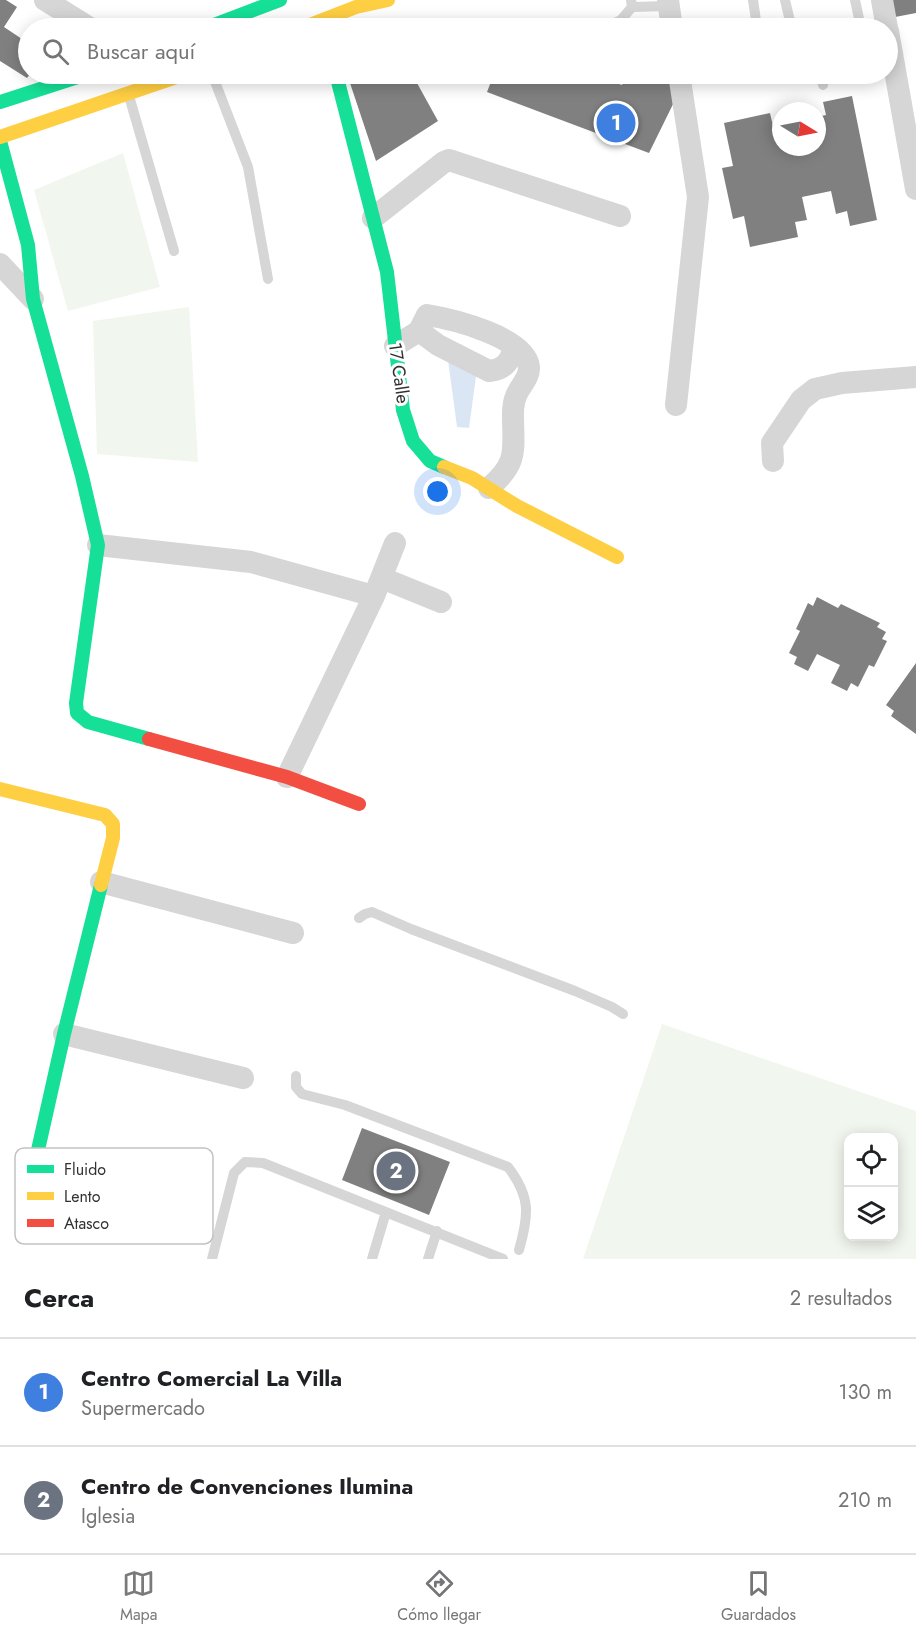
<!DOCTYPE html>
<html lang="es">
<head>
<meta charset="utf-8">
<style>
  body { margin:0; font-family:Jost,sans-serif; background:#f6f6f6; color:#202124 }
  .controls { position:absolute; right:18px; bottom:18px; display:grid; overflow:hidden; border-radius:12px; box-shadow:0 3px 15px #0003 }
  .controls button { width:54px; height:54px; display:grid; place-items:center; padding:0; border:0; border-bottom:2px solid #e0e0e0; background:#fff; color:#202124; font:30px sans-serif }
  .compass { position:absolute; left:772px; top:102px; width:54px; height:54px; border-radius:50%; background:#fff; box-shadow:0 3px 15px #0003; rotate:100deg }
  .you { position:absolute; left:438px; top:492px; width:21px; height:21px; margin:-15px; border:4px solid #fff; border-radius:50%; background:#1a73e8; box-shadow:0 0 0 9px #1a73e833 }
  .badge { display:grid; place-items:center; width:39px; height:39px; border-radius:50%; background:#7a7a7a; color:#fff; font-size:20px; font-weight:700 }
  .pin { position:absolute; translate:-50% -50%; border:3px solid #fff; box-shadow:0 2px 6px #0006 }
  .list { margin:0; padding:0; list-style:none }
  h2 { display:flex; justify-content:space-between; align-items:center; height:78px; margin:0; padding:0 24px; font-size:26px }
  h2 small { font-size:20px; font-weight:400; color:#757577 }
  .list li { display:grid; grid-template-columns:39px 1fr auto; gap:18px; align-items:center; box-sizing:border-box; height:108px; padding:0 24px; border-top:2px solid #e0e0e0 }
  .list b { display:block; font-size:22px; white-space:nowrap }
  .list p { margin:0; font-size:20px; white-space:nowrap; color:#757577 }
  .list em { font-size:20px; font-style:normal; color:#757577 }
  .icon { flex:none; width:33px; height:33px; fill:none; stroke:currentColor; stroke-width:2; stroke-linecap:round; stroke-linejoin:round }
  .map { position:relative; flex:none; width:916px; height:1259px; overflow:hidden }
  .search { position:absolute; background:#fff; box-shadow:0 3px 15px #0003; left:18px; right:18px; top:18px; height:66px; display:flex; align-items:center; gap:15px; box-sizing:border-box; padding:0 21px; border-radius:33px; color:#757577; font-size:22px }
  .sheet { height:294px; background:#fff }
  nav { display:flex; justify-content:space-around; align-items:center; box-sizing:border-box; height:84px; border-top:2px solid #e0e0e0; background:#fff; font-size:16px; color:#757577 }
  nav a { display:grid; justify-items:center; gap:3px }
  nav .on { color:#7a7a7a }
  .map>svg:first-child { display:block }
</style>
</head>
<body>
<div class="map">
<svg width="916" height="1259" viewBox="0 0 916 1259">
  <rect width="100%" height="100%" fill="#fff"/>
  <path fill="#f1f6ee" fill-rule="evenodd" d="M123,153L160,287L68,311L34,190Z
    M189,307L198,462L97,454L93,321Z
    M662,1024L916,1111V1259H583ZM848,1138H894V1236H848Z"/>
  <path fill="#dbe6f4" d="M448,360L477,369L469,428L457,427Z"/>
  <path fill="#808080" d="M0,0H6L17,7L4,27L28,43L30,74L27,78L0,61Z
    M886,0H916V13L890,18Z
    M347,74H392L393,76L396,74H412L438,121L376,161Z
    M494,74H590L622,85L626,74H676L679,92L649,153L487,92Z
    M852,96L877,220L850,226L847,211L836,214L831,191L802,197L807,220L795,222L798,237L750,247L744,216L733,219L722,168L733,166L724,123L770,113L773,126L781,125V147H789V150L817,147V144L820,143L817,117L826,115L823,102Z
    M817,597L838,608L841,604L880,623L877,627L886,632L882,639L887,641L874,667L869,665L858,687L851,683L847,691L831,683L840,665L817,654L808,671L794,664L797,657L789,653L800,631L796,629L808,603L813,606Z
    M916,663V734L891,716L894,711L886,705Z
    M362,1128L450,1162L429,1215L342,1180Z"/>
  <g fill="none" stroke-linecap="round" stroke-linejoin="round">
    <path stroke="#d6d6d6" stroke-width="10" d="M753,0L757,27
      M785,0L790,21
      M855,0L861,28
      M632,7L669,6
      M810,24L811,28
      M523,27L538,28
      M604,28L621,20L632,7L631,0
      M212,74L248,167L268,279
      M821,74L823,85
      M129,96L174,251
      M359,918L365,914L372,912L411,929L575,991L612,1007L623,1014
      M296,1076V1087L302,1094L345,1105L508,1167C531,1197 529,1215 519,1250
      M212,1259L234,1173L245,1162L263,1163L503,1259
      M372,1259L386,1212
      M428,1259L437,1231"/>
    <path stroke="#d6d6d6" stroke-width="22" d="M45,0L90,28
      M668,0L672,28
      M882,0L887,28
      M888,31L916,189
      M373,218L444,162L449,160L620,216
      M0,264L33,299
      M419,331L438,345L489,371C505,369 510,362 514,347
      M395,346L419,331L427,315C452,319 526,337 529,367C530,378 519,387 516,396C514,401 513,409 513,414C513,451 519,462 489,488
      M676,405L698,197L679,74
      M773,461L772,443L801,400L815,389L842,383L916,377
      M98,545L251,562L374,596
      M382,578L441,602
      M287,777L374,596L395,543
      M101,882L293,933
      M64,1034L243,1078"/>
    <path stroke="#16e098" stroke-width="14" d="M206,28L280,0
      M336,74L387,272L403,410L413,441L430,461L444,467
      M0,102L87,74
      M0,141L28,245L33,299L82,476L98,545L76,703L77,713L88,722L149,739
      M101,885L64,1034L38,1150L40,1170L53,1178L187,1210"/>
    <path stroke="#ffcf43" stroke-width="14" d="M302,28L356,7L388,0
      M0,137L185,74
      M444,467L472,478L517,506L617,557
      M0,789L105,815L113,824V838L101,885"/>
    <path stroke="#f24e42" stroke-width="14" d="M149,739L287,777L359,804"/>
  </g>
  <g text-anchor="middle" dominant-baseline="central" stroke-width="6" stroke-linejoin="round" paint-order="stroke">
    <g font-size="18" fill="#323232" stroke="#fff">
      <text transform="translate(399 373) rotate(82)">17 Calle</text>
    </g>
  </g>
  <rect x="15" y="1148" width="198" height="96" rx="9" fill="#fff" stroke="#c2c2c2" stroke-width="1.5"/>
  <rect x="27" y="1165" width="27" height="8" fill="#16e098"/>
  <rect x="27" y="1192" width="27" height="8" fill="#ffcf43"/>
  <rect x="27" y="1219" width="27" height="8" fill="#f24e42"/>
  <g font-size="16" fill="#323232">
    <text x="64" y="1175">Fluido</text>
    <text x="64" y="1202">Lento</text>
    <text x="64" y="1229">Atasco</text>
  </g>
</svg>
<div class="controls">
<button><svg class="icon" aria-label="locate" viewBox="0 0 24 24"><circle cx="12" cy="12" r="6"/><path d="M12 2v4M12 18v4M2 12h4M18 12h4"/></svg></button>
<button><svg class="icon" aria-label="layers" viewBox="0 0 24 24"><path d="M12 4l9 5-9 5-9-5zM3 14l9 5 9-5"/></svg></button>
</div>
<svg class="compass" viewBox="-18 -18 36 36"><path d="M0-13l5 13h-10z" fill="#e53935"/><path d="M0 13l5-13h-10z" fill="#757577"/></svg>
<div class="you"></div>
<div class="pin badge" style="left:616px;top:123px;background:#3f7fe0">1</div>
<div class="pin badge" style="left:396px;top:1171px;background:#6b7280">2</div>
<div class="search"><svg class="icon" aria-label="search" viewBox="0 0 24 24"><circle cx="10" cy="10" r="6"/><path d="M15 15l6 6"/></svg>Buscar aquí</div>
</div>
<section class="sheet">
<h2>Cerca<small>2 resultados</small></h2>
<ul class="list">
<li><span class="badge" style="background:#3f7fe0">1</span><div><b>Centro Comercial La Villa</b><p>Supermercado</p></div><em>130 m</em></li>
<li><span class="badge" style="background:#6b7280">2</span><div><b>Centro de Convenciones Ilumina</b><p>Iglesia</p></div><em>210 m</em></li>
</ul>
</section>
<nav>
<a class="on"><svg class="icon" aria-label="map" viewBox="0 0 24 24"><path d="M3 6l6-2 6 2 6-2v14l-6 2-6-2-6 2zM9 4v14M15 6v14"/></svg>Mapa</a>
<a><svg class="icon" aria-label="directions" viewBox="0 0 24 24"><path d="M12 3l9 9-9 9-9-9zM9 14v-3h6M13 9l2 2-2 2"/></svg>Cómo llegar</a>
<a><svg class="icon" aria-label="saved" viewBox="0 0 24 24"><path d="M7 4h10v16l-5-4-5 4z"/></svg>Guardados</a>
</nav>
</body>
</html>
